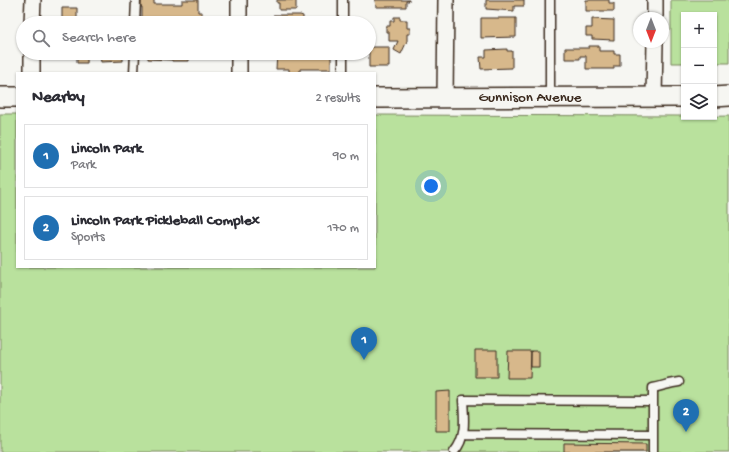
<!DOCTYPE html>
<html lang="en">
<head>
<meta charset="utf-8">
<style>
  body { margin:0; font-family:"Gochi Hand",sans-serif; background:#f2f2f3; color:#2b2b33 }
  .controls { position:absolute; right:12px; top:12px; display:grid; overflow:hidden; border-radius:0px; box-shadow:0 1px 3px #0004 }
  .controls button { width:36px; height:36px; display:grid; place-items:center; padding:0; border:0; border-bottom:1px solid #e1e1e2; background:#fff; color:#2b2b33; font:20px sans-serif }
  .compass { position:absolute; left:633px; top:12px; width:36px; height:36px; border-radius:50%; background:#fff; box-shadow:0 1px 3px #0004; rotate:180deg }
  .you { position:absolute; left:431px; top:186px; width:14px; height:14px; margin:-10px; border:3px solid #fff; border-radius:50%; background:#1a73e8; box-shadow:0 0 0 6px #1a73e833 }
  .badge { display:grid; place-items:center; width:26px; height:26px; border-radius:50%; background:#1f6fb2; color:#fff; font-size:13px; font-weight:700 }
  .pin { position:absolute; translate:-50% -33px; filter:drop-shadow(0 1px 2px #0008) }
  .pin::after { content:''; position:absolute; top:21px; width:14px; height:12px; background:inherit; clip-path:polygon(0 0,100% 0,50% 100%) }
  .list { margin:0; padding:0; list-style:none }
  h2 { display:flex; justify-content:space-between; align-items:center; height:52px; margin:0; padding:0 16px; font-size:17px }
  h2 small { font-size:13px; font-weight:400; color:#7c7c81 }
  .list li { display:grid; grid-template-columns:26px 1fr auto; gap:12px; align-items:center; box-sizing:border-box; height:64px; margin:0 8px 8px; padding:0 8px; border:1px solid #e1e1e2; border-radius:0px }
  .list b { display:block; font-size:15px; white-space:nowrap }
  .list p { margin:0; font-size:13px; white-space:nowrap; color:#7c7c81 }
  .list em { font-size:13px; font-style:normal; color:#7c7c81 }
  .icon { flex:none; width:22px; height:22px; fill:none; stroke:currentColor; stroke-width:2; stroke-linecap:round; stroke-linejoin:round }
  .map { position:relative; flex:none; width:729px; height:452px; overflow:hidden }
  .search { position:absolute; background:#fff; box-shadow:0 1px 3px #0004; left:16px; top:16px; width:360px; height:44px; display:flex; align-items:center; gap:10px; box-sizing:border-box; padding:0 14px; border-radius:22px; color:#7c7c81; font-size:15px }
  .panel { position:absolute; background:#fff; box-shadow:0 1px 3px #0004; left:16px; top:72px; width:360px; height:196px; border-radius:0px }
  .map>svg:first-child { display:block }
</style>
</head>
<body>
<div class="map">
<svg width="729" height="452" viewBox="0 0 729 452">
  <rect width="100%" height="100%" fill="#f6f6f2"/>
  <filter id="ink" filterUnits="userSpaceOnUse"><feTurbulence type="fractalNoise" baseFrequency=".025" numOctaves="2"/><feDisplacementMap in="SourceGraphic" scale="8" xChannelSelector="R" yChannelSelector="G"/><feConvolveMatrix kernelMatrix="1 2 1 2 8 2 1 2 1" color-interpolation-filters="sRGB"/></filter>
  <g filter="url(#ink)">
    <path fill="#b9e19d" stroke="#7a865e" d="M671,0H729V63H714V15H684V63H671Z
      M0,114H17V267H375V115L684,116V117L729,116V452H0Z"/>
    <path fill="#d7b88b" stroke="#3b2a1e" d="M141,0H154V4H182V0H198V12H202V23H142V7H141Z
      M277,0H296V10H279V3H277Z
      M375,0H409V1H406V7H376Z
      M486,0H524V6H514V11L486,9Z
      M586,0H609V3H614V11H586Z
      M62,8H77V23H62Z
      M274,15H300L303,16V20H300V23H274Z
      M394,17H400V20H407V28H410V34H407V41L401,54L394,50L398,41H389V32H386V26H390V21H394Z
      M481,18H516V37L481,38Z
      M592,19L614,20V40L592,39V36H586V28H592Z
      M589,46H599V51H614V54H620V66H614V69H586V56H580V59H565V48H589Z
      M369,47H389V67H369Z
      M507,49V51H512V68L481,69L480,57H486V50Z
      M77,53H87V63H77Z
      M95,53H123V61L101,62L100,56H95Z
      M148,53H199V57H189V61H172V60L148,59Z
      M280,53H331V69H300V73H289V69H276L277,54Z
      M475,350H497V377H475Z
      M508,351H531L530,378H507Z
      M531,351H539V367H531Z
      M450,391V431H436V392Z
      M564,443L646,444V452H564Z"/>
    <g fill="none" stroke-linecap="round" stroke-linejoin="round">
      <g stroke="#3b2a1e" stroke-width="11">
        <path id="service" d="M135,23L136,0
          M343,23V0
          M134,73L135,53
          M343,73V53
          M550,98V0
          M464,434L653,435
          M454,452C467,437 464,418 463,400L653,401
          M653,452V388C663,386 670,383 679,382"/>
      </g>
      <g stroke="#3b2a1e" stroke-width="18">
        <path id="minor" d="M655,18V0
          M32,23L33,0
          M239,23V0
          M32,73V53
          M239,73V53
          M445,98L446,0
          M654,98L655,42"/>
      </g>
      <g stroke="#3b2a1e" stroke-width="22">
        <path id="tertiary" d="M0,97H17
          M714,97L729,96
          M375,98L684,97"/>
      </g>
      <use href="#service" stroke="#f6f6f2" stroke-width="8"/>
      <use href="#minor" stroke="#f6f6f2" stroke-width="15"/>
      <use href="#tertiary" stroke="#f6f6f2" stroke-width="19"/>
    </g>
  </g>
  <g text-anchor="middle" dominant-baseline="central" stroke-width="3" stroke-linejoin="round" paint-order="stroke">
    <g font-size="15" fill="#3b2a1e" stroke="#f6f6f2">
      <text x="530" y="98">Gunnison Avenue</text>
    </g>
  </g>
</svg>
<div class="controls">
<button>+</button>
<button>−</button>
<button><svg class="icon" aria-label="layers" viewBox="0 0 24 24"><path d="M12 4l9 5-9 5-9-5zM3 14l9 5 9-5"/></svg></button>
</div>
<svg class="compass" viewBox="-18 -18 36 36"><path d="M0-13l5 13h-10z" fill="#e53935"/><path d="M0 13l5-13h-10z" fill="#7c7c81"/></svg>
<div class="you"></div>
<div class="pin badge" style="left:364px;top:360px">1</div>
<div class="pin badge" style="left:686px;top:432px">2</div>
<div class="search"><svg class="icon" aria-label="search" viewBox="0 0 24 24"><circle cx="10" cy="10" r="6"/><path d="M15 15l6 6"/></svg>Search here</div>
<section class="panel">
<h2>Nearby<small>2 results</small></h2>
<ul class="list">
<li><span class="badge">1</span><div><b>Lincoln Park</b><p>Park</p></div><em>90 m</em></li>
<li><span class="badge">2</span><div><b>Lincoln Park Pickleball Complex</b><p>Sports</p></div><em>170 m</em></li>
</ul>
</section>
</div>
</body>
</html>
